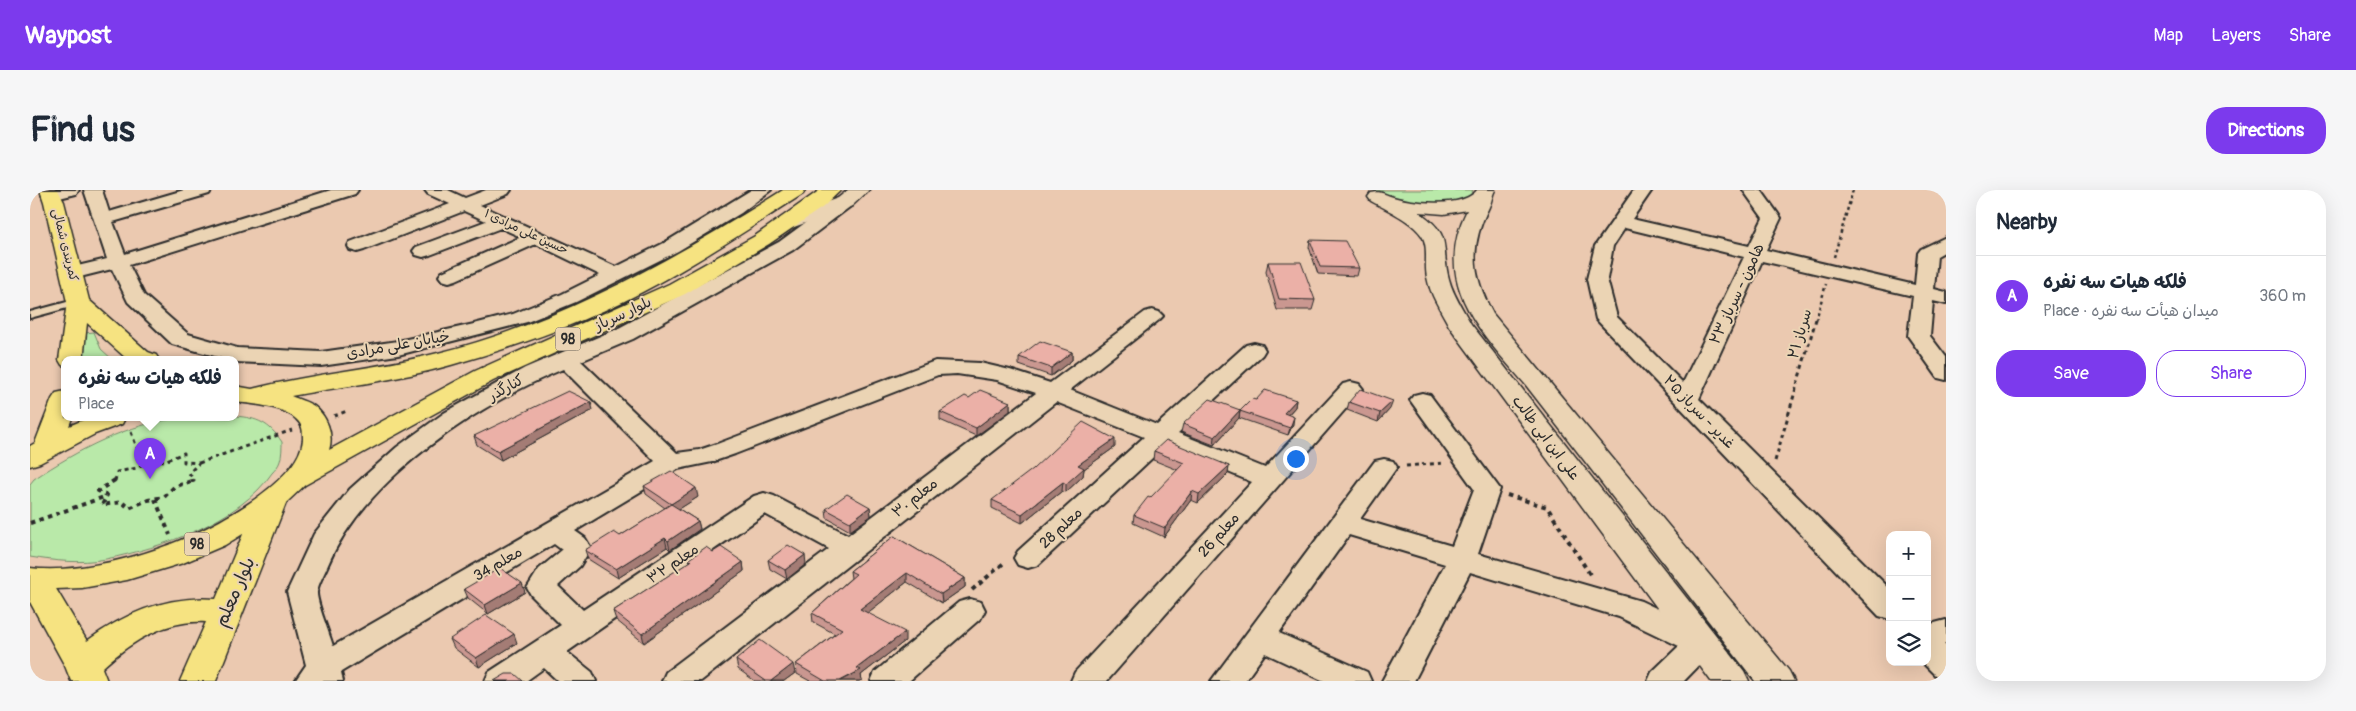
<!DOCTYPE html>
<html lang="en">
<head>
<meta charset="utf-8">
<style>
  body { margin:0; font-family:Pangolin,"Playpen Sans Arabic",sans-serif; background:#f6f6f7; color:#1f2937 }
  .controls { position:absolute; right:15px; bottom:15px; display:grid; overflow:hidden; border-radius:10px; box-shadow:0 5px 20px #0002 }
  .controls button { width:45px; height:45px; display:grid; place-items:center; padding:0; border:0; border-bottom:1px solid #e0e1e3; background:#fff; color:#1f2937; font:25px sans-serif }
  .you { position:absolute; left:1265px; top:268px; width:18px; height:18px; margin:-12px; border:4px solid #fff; border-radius:50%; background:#1a73e8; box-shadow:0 0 0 8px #1a73e833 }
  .badge { display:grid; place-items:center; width:32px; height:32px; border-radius:50%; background:#7c3aed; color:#fff; font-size:16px; font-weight:700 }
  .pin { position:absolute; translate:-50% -41px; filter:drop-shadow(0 1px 2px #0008) }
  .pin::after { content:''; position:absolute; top:26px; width:18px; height:15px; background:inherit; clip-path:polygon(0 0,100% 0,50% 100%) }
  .popup { position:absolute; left:31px; top:166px; width:178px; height:65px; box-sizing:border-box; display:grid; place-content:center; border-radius:10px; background:#fff; filter:drop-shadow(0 1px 4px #0005); font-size:16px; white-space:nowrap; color:#747a83 }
  .popup b { font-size:19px; color:#1f2937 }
  .popup::after { content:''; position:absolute; left:50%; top:100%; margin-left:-10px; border:10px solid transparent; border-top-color:#fff }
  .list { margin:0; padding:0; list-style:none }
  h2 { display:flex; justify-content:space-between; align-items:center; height:65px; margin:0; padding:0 20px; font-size:21px }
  h2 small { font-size:16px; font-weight:400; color:#747a83 }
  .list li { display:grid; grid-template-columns:32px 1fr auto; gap:15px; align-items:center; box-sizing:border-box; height:80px; padding:0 20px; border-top:1px solid #e0e1e3 }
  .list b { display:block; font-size:19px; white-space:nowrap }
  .list p { margin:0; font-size:16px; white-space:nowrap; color:#747a83 }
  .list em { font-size:16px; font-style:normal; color:#747a83 }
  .actions { display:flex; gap:10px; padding:15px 20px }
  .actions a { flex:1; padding:11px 0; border:1px solid #7c3aed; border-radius:20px; text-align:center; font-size:18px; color:#7c3aed }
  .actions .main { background:#7c3aed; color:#fff }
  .icon { flex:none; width:28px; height:28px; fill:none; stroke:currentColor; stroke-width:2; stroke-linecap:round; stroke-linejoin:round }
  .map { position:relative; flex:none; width:1916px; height:491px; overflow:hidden; border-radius:20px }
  header { display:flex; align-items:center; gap:30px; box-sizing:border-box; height:70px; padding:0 25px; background:#7c3aed; color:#fff }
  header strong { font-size:24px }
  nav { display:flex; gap:28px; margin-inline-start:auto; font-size:18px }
  .intro { display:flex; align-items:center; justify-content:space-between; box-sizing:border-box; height:120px; padding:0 30px }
  h1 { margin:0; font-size:35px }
  .button { padding:12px 22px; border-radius:20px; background:#7c3aed; color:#fff; font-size:18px; font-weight:700 }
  main { display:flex; gap:30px; padding:0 30px }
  aside { flex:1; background:#fff; border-radius:20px; box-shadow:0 5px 20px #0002 }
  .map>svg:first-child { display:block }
</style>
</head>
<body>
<header>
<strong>Waypost</strong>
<nav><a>Map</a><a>Layers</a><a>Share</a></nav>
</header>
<div class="intro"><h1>Find us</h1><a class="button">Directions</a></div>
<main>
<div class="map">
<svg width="1916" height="491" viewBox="0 0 1916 491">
  <rect width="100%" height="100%" fill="#ebc9b0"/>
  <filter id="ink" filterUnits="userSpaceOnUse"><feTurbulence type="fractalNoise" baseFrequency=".02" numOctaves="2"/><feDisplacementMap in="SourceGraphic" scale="10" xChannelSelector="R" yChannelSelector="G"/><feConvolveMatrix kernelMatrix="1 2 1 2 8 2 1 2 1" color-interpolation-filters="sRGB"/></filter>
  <g filter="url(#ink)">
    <path fill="#b9e9a9" stroke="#728a6a" d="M1344,0H1443C1434,26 1362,10 1344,0Z
      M64,142L71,159L83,170H53L52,157L55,143Z
      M205,226C228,228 239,233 252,252C252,257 252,265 250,271C249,275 245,280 242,283C210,331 131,358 76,369C50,374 25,371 0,367V294L4,289C48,260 98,233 151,228C169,226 187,228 205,228Z"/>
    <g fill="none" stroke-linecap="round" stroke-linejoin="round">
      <g stroke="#2b2b2b" stroke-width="4">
        <path id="service" d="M48,109L53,112L52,114L0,128V122Z"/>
      </g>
      <g stroke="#2b2b2b" stroke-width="4">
        <path id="minor" d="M20,0H49L46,4L21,10L15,9L12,5L15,1Z
          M54,0H72L79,22L154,0H182L179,4L83,32L95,64L301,0H328L325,4L99,75L114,105L158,144L207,158L291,162L368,151L444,134L483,124L532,104L570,85L506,54L426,90L419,92L412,90L409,86L412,82L491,47L471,38L400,65L393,67L386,65L383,61L386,57L456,31L434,21L334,60L327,62L320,60L318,56L320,52L420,14L398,4L395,0H418L435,8L456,0H481L478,4L450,15L586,77L634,53L721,0H741L711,23L648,61L546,112L497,132L368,165L291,176L206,172L142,154L98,112L82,79L42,89L35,87L32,83L35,79L77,69Z
          M1604,0H1622L1602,29L1719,56L1733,28L1713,0H1731L1751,28L1736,60L1885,95L1888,63L1891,59L1916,47V61L1907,66L1904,99L1916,102V114L1903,111L1900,146L1916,167V190L1908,188L1878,146L1883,106L1732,71L1669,209L1860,399V429L1849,426L1566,129L1557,89L1565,56ZM1595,38L1714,67L1653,193L1587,127L1577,89L1583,56Z
          M815,7L821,8L824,12L821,16L763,60L603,149L551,171L647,263L669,260L687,254L905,171L950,173L980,180L1020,193L1115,122L1122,120L1129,122L1133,126L1129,130L1040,200L1127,235L1216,155L1224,153L1232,155L1235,160L1232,165L1148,243L1235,278L1313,194L1321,192L1329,194L1333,199L1077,491H1041L1045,482L1222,292L1135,256L1008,375L998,378L988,375L984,368L988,361L1114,247L1026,212L671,491H632L636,482L799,359L735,324L537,462L562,482L566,491H528L514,478L496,491H455L459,482L531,435L501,405L497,398L509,379L532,360L524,354L311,482L313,491H265L276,475L257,402L284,344L320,299L367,257L414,223L495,178L587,139L749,52L809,8ZM533,179L625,271L303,456C300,445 286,411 287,402C288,394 294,384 297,377C334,288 447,215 533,179ZM927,184L967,190L1006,203L818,345L744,306L734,303L724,306L553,420L528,396L550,376L561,358L555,348L545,341L648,279L682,272L705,264L908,185Z
          M1392,203L1400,205L1470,299L1448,364L1611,411L1683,445L1688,453L1683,461L1654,491H1618L1622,482L1649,456L1589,427L1440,382L1384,491H1352L1415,374L1319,345L1249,443L1337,482L1341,491H1294L1235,463L1215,491H1181L1345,271L1354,269L1363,271L1367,277L1330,329L1422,356L1444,299L1380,210L1384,205Z
          M940,409L951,412L955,420L951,428L879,491H841L845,482L929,412Z
          M1916,430V454H1914L1916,456V488L1905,485L1892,472H1897V435Z"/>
      </g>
      <g stroke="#2b2b2b" stroke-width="3">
        <path id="tertiary" d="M818,0H839L822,16L764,37L757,39L750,37L747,33L750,29L808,8Z
          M1447,0H1465C1462,5 1462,11 1459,17C1439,57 1442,85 1463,124L1759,481L1764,491H1725L1495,194C1450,142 1401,92 1437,20L1414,24L1389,22C1424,46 1410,56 1419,89C1423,105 1433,119 1441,134L1714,481L1719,491H1681L1419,136C1411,120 1400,105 1397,87C1394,74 1399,57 1392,46C1381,30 1357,20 1341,11L1338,7L1341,3C1350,1 1352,3 1360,6C1379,13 1433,19 1447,0Z"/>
      </g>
      <g stroke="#2b2b2b" stroke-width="3">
        <path id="primary" d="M241,303L252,306L256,313L186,491H150L176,432C136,429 100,452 72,478L77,491H41L35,476L0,412V380L16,382L57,451C95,423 138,405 186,409L226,313L230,306Z"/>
      </g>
      <g stroke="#2b2b2b" stroke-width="3">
        <path id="trunk" d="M10,0H28L34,12L59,110L118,162L126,165L129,170H98L57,133L53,170H35V176L32,175L29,170L37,112L14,12Z
          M753,0H775L773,4C726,34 680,65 631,92C566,128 493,155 421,175C369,190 314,196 261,206C268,209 278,212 284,216C297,226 304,244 299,260L445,181L639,94L725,46L790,0H811L793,17L739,54L655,104L463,191L275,295L242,326L195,355L153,373L97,390L52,398L0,400V378C39,383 94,371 130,358C169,345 270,295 273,249C273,241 273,235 266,229C253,216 223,214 205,212V196L222,199C283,183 347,179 408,163C533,132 645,68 753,0Z
          M35,201V228H42L39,236L58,228H95L92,234L65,244L10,273L0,276V256L5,253L22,209L26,203Z"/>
      </g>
      <path stroke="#2b2b2b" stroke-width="2.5" stroke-dasharray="3 3" stroke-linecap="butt" d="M1804,67L1823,0
        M1786,130L1796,94"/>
      <path stroke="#2b2b2b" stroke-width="3" stroke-dasharray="4 4" stroke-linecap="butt" d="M304,226L317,221
        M101,242L113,273
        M1745,271L1786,129
        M169,273L262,240
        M1376,276L1414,273
        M85,291L87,282L107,278L121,268L134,271L154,263V272L169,273L159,283L164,290L161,291"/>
      <path stroke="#2b2b2b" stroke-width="4" stroke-dasharray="4.5 4.5" stroke-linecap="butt" d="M85,290L68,301L77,305L72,315L92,312L99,318L118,310L134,307L144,297L164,290
        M1477,305L1517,317L1561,386
        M125,309L140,345
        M0,333L77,306
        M942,400L975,372"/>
      <use href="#service" fill="#ebd4b4" fill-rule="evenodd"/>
      <use href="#minor" fill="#ebd4b4" fill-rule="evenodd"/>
      <use href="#tertiary" fill="#ebd4b4" fill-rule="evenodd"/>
      <use href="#primary" fill="#f6e381" fill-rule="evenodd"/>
      <use href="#trunk" fill="#f6e381" fill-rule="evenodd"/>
    </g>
    <path fill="#ca9790" stroke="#2b2b2b" d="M1280,50L1329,78L1327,86L1288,84L1279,57Z
      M1238,72L1285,110L1282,120H1247L1236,82Z
      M1042,162V170L1021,186L989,175V167Z
      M939,208L980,212V221L946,246L910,230V222Z
      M1226,210H1266L1265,217L1258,225L1263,234L1258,245L1209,228L1210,221Z
      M1319,212L1360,219L1348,232L1317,220Z
      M563,220L471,270L447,255L444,246Z
      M1210,220L1209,228L1184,255L1151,242L1153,234Z
      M1085,257L1054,279L1053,286L1036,302L1032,301L992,333L962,318V310Z
      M1124,261L1199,276L1198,284L1168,313L1161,310L1134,347L1103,333L1104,325L1148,280L1123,270Z
      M614,296L668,307L649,319L668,331L670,339L640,360L637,357L588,388L558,369L555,360L590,346L635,318L616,304Z
      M840,317L841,326L820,341L797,328L796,319Z
      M864,346L935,388V397L912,413L877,392L837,423L875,451L831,485L832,490L829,491H780L767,484L766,474L805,444L783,432L782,423L821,388L820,381Z
      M683,362L713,372L714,381L614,453L586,430L583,421L660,372L659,369Z
      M738,370L776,374L757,389L740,379Z
      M434,399L495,402L458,424L438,408Z
      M420,449L487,453L449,477L424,458Z
      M706,470L765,483L754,491H725L708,479Z"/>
    <path fill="#a47b75" stroke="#2b2b2b" d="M1042,162V170L1021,186V178Z
      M1266,210L1265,217L1253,230L1254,223Z
      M1363,211L1360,219L1348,232L1350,223Z
      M561,212L563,220L471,270L468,261Z
      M980,212V221L946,246V238Z
      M1210,220L1209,228L1184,255L1185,247Z
      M1264,227L1263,234L1258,245L1260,238Z
      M1085,249V257L1054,279L1053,286L1036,302V294L1048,275Z
      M1199,276L1198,284L1168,313L1169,304Z
      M1033,292L1032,301L992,333V324Z
      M666,298L668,307L643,323L641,314Z
      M1162,301L1161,310L1134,347L1135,338Z
      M840,317L841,326L820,341V332Z
      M668,331L670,339L640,360L638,351Z
      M635,348L637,357L588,388L586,379Z
      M775,365L776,374L757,389L755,380Z
      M713,372L714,381L614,453L612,444Z
      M877,383V392L831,428L830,419Z
      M935,388V397L912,413L911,404Z
      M492,393L495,402L458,424L455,415Z
      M875,442V451L831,485L832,490L829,491H810Z
      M484,444L487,453L449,477L446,468Z
      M763,474L765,483L754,491H741Z"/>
    <path fill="#ebb0a7" stroke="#2b2b2b" d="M1280,50L1315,51L1329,78L1290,77Z
      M1238,72H1271L1285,110L1249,109Z
      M1010,151L1042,162L1021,178L989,167Z
      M1330,199L1363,211L1350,223L1319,212Z
      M950,200L980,212L946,238L910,222L935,206L939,208Z
      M1235,200L1266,210L1254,223L1264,227L1260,238L1210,221L1222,209L1226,210Z
      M538,201L561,212L468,261L444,246Z
      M1180,209L1210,220L1185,247L1153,234Z
      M1053,232L1085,249L1048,275L1054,278L1036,294L1033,292L992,324L962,310L1003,279Z
      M1136,250L1199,276L1169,304L1162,301L1135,338L1104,325L1118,307L1120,308L1154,273L1124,261Z
      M641,281L666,298L641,314L614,296Z
      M817,304L840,317L820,332L796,319Z
      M641,314L668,331L638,351L635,348L586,379L555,360L584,342L590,346Z
      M864,346L935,388L911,404L877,383L830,419L875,442L827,478L831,480L810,491H795L766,474L812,439L782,423L826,384L820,381Z
      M758,355L775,365L755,380L738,370Z
      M676,357L683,362L691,357L713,372L612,444L583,421L661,371L659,369Z
      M470,378L492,393L455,415L434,399Z
      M456,425L484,444L446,468L420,449Z
      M730,450L763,474L741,491H736L706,470Z
      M476,484H485L493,491H464Z"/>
  </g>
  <g text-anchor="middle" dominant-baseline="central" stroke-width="4" stroke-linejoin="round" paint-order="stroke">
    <g font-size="12" fill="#2b2b2b" stroke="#ebd4b4">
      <text transform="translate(496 42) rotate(25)">حسین علی مرادی ۱</text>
      <text transform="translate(35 55) rotate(76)">کمربندی شمالی</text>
    </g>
    <g fill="#ebd4b4" stroke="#655e54" stroke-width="1">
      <rect x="525.5" y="137.5" width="25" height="23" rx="4"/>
      <rect x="154.5" y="342.5" width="25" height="23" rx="4"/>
    </g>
    <g font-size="14" font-weight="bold" fill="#2b2b2b">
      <text x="538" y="149">98</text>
      <text x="167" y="354">98</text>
    </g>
    <g font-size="15" fill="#2b2b2b" stroke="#ebd4b4">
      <text transform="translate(1707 104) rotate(-65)">هامون - سرباز ۲۳</text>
      <text transform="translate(593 124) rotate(-25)">بلوار سرباز</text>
      <text transform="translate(1770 144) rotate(-74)">سرباز ۲۱</text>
      <text transform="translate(368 155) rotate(-10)">خیابان علی مرادی</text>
      <text transform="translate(476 198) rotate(-29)">کنارگذر</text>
      <text transform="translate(1669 222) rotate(46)">غدیر - سرباز ۲۵</text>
      <text transform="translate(1516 248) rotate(53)">علی ابن ابی طالب</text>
      <text transform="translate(885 308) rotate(-38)">معلم ۳۰</text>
      <text transform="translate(1031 338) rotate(-43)">معلم 28</text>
      <text transform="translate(1189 345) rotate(-48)">معلم 26</text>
      <text transform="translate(468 374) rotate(-30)">معلم 34</text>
      <text transform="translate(643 374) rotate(-34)">معلم ۳۲</text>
    </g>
    <g font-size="18" fill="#2b2b2b" stroke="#ebd4b4">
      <text transform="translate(205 402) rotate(-66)">بلوار معلم</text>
    </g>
  </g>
</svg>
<div class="controls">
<button>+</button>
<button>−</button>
<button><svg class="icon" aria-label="layers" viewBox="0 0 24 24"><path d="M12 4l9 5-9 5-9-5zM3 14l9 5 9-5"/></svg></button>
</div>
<div class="you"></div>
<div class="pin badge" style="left:120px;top:289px">A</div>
<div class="popup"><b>فلکه هیات سه نفره</b>Place</div>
</div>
<aside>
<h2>Nearby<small></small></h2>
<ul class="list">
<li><span class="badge">A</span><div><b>فلکه هیات سه نفره</b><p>Place · میدان هیأت سه نفره</p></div><em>360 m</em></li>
</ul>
<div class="actions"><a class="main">Save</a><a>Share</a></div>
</aside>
</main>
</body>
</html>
